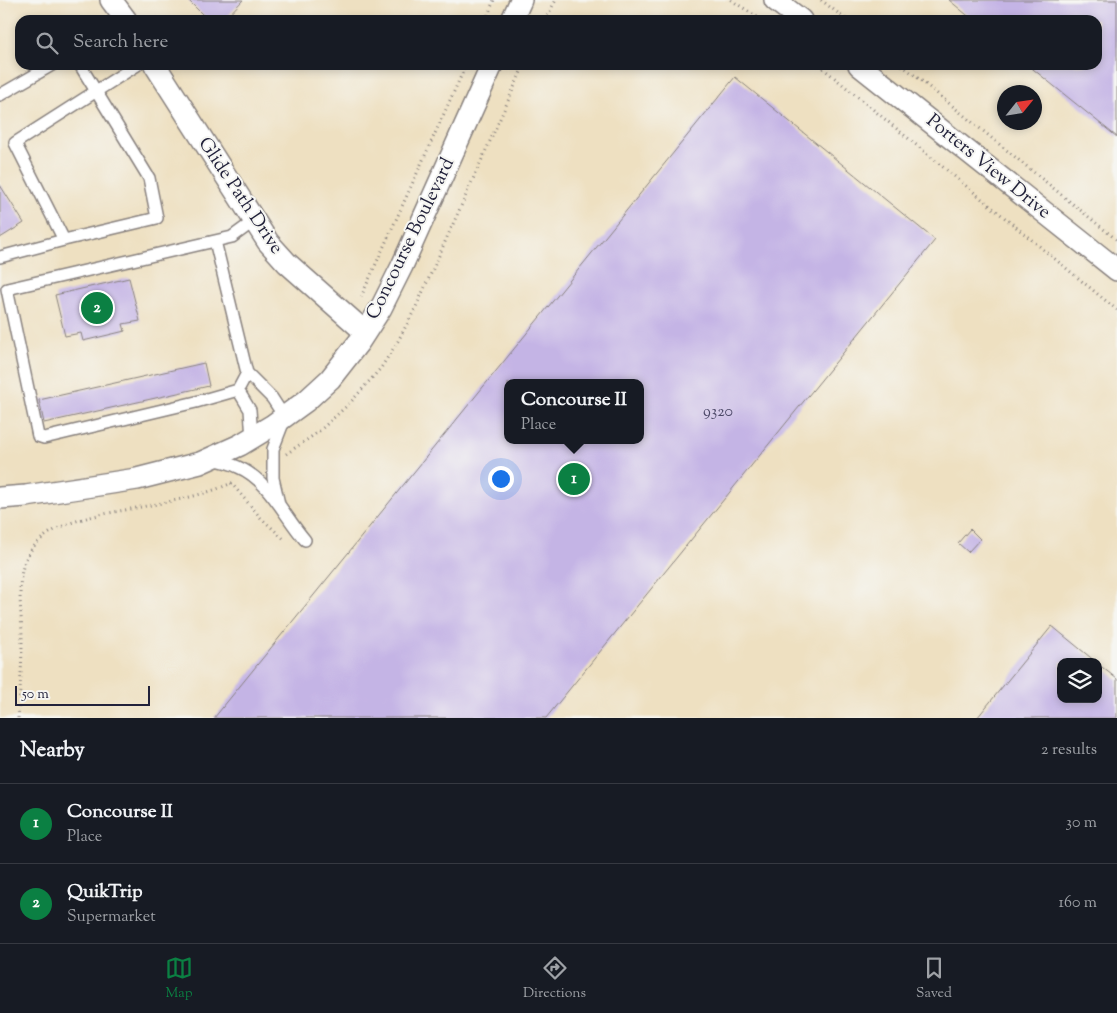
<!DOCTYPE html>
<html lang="en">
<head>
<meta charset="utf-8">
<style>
  body { margin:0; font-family:"Sorts Mill Goudy",serif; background:#242831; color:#f1f3f6 }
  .controls { position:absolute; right:15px; bottom:15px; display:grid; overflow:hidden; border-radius:10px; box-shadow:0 2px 8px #0003 }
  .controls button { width:45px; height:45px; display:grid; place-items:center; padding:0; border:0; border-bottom:1px solid #363941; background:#171b24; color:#f1f3f6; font:25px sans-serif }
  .compass { position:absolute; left:997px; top:85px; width:45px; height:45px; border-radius:50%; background:#171b24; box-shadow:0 2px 8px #0003; rotate:60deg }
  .scale { position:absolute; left:15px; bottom:12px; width:135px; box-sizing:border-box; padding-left:5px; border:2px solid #22223b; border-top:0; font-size:14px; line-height:18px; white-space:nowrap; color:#22223b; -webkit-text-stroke:4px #f6f6f2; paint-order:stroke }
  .you { position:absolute; left:500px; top:478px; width:18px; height:18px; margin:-12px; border:4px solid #fff; border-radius:50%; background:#1a73e8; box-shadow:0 0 0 8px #1a73e833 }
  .badge { display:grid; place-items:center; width:32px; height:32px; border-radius:50%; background:#0b8043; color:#fff; font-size:16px; font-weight:700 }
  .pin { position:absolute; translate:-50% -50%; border:2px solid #fff; box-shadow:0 1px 5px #0006 }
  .popup { position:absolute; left:504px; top:379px; width:140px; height:65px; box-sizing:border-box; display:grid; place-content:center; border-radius:10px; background:#171b24; filter:drop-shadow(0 1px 4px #0005); font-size:16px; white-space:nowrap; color:#9ea1a6 }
  .popup b { font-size:19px; color:#f1f3f6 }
  .popup::after { content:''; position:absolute; left:50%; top:100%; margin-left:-10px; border:10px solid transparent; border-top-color:#171b24 }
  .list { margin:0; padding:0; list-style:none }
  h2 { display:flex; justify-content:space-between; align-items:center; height:65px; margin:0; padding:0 20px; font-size:21px }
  h2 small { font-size:16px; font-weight:400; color:#9ea1a6 }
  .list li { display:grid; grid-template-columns:32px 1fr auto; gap:15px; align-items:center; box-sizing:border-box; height:80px; padding:0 20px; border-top:1px solid #363941 }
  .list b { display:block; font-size:19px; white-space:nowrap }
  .list p { margin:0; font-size:16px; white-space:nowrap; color:#9ea1a6 }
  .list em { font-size:16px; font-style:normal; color:#9ea1a6 }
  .icon { flex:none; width:28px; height:28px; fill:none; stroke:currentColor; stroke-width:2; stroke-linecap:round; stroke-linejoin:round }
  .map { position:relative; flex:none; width:1117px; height:718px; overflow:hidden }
  .search { position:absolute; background:#171b24; box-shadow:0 2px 8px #0003; left:15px; right:15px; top:15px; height:55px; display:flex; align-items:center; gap:12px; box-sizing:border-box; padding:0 18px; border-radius:15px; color:#9ea1a6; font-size:19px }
  .sheet { height:225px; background:#171b24 }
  nav { display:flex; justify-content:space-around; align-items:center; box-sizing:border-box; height:70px; border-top:1px solid #363941; background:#171b24; font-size:14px; color:#9ea1a6 }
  nav a { display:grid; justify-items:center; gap:2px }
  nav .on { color:#0b8043 }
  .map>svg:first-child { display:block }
</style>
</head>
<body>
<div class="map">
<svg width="1117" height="718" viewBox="0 0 1117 718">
  <rect width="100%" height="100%" fill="#f6f6f2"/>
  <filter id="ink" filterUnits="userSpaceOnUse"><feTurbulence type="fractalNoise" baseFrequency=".02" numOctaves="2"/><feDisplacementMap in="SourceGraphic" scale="10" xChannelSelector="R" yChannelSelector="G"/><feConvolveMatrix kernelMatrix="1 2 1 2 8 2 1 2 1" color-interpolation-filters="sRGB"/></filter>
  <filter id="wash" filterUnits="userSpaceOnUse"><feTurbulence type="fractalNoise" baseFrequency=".0096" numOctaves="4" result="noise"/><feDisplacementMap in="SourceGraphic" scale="20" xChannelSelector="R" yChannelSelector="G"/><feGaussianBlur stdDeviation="1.12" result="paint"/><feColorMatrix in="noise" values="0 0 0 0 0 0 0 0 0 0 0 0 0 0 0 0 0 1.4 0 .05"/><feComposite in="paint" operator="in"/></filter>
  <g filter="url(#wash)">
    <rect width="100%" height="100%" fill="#eee0c1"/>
    <g id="blocks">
      <path fill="#c4b4e5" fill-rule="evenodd" d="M188,0H243L224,20H208Z
        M949,0H1117V137L1028,65H1097V20H973Z
        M735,77L935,240L546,718H214ZM508,383H640V440H508Z
        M0,185L24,223L0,238Z
        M129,278L140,321L123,324L125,331L83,341L81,333L65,336L55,295Z
        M204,363L209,386L44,423L39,400Z
        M970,529L980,539L968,552L958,543Z
        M1052,626L1096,662H1061V699H1098V664L1117,679V718H977Z"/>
    </g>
  </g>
  <g filter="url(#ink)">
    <use href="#blocks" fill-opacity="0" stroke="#88817e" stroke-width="1"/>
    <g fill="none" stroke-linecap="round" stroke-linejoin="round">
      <g stroke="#88817e" stroke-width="14">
        <path id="lane" d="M0,95L52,65
          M64,240L15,143L137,65
          M215,241L247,373L238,390L196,402L44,438L38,436L7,289L232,237L254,221
          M0,257L64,240L157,218L149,178L80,65
          M247,373L272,398L285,418L273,449V478L279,504
          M238,390L250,410L252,438
          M212,459C221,461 230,463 238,467C269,480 284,516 305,540"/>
      </g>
      <g stroke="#88817e" stroke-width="24">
        <path id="street" d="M111,0L126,20
          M775,0L801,20
          M512,20L521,0
          M155,65L268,242L287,263L365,332
          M859,65L1117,270
          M0,498L26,496L137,479L200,463L240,445L273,425L306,401L330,379L359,342L381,308L402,266L492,65"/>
      </g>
      <path stroke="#88817e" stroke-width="3" stroke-dasharray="1 4" stroke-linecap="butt" d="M731,0L762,20
        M821,0L847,20
        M486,20L494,0
        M545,20L556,0
        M819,65L1117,310
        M902,65L1117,240
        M361,297L466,65
        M286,454L317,433L350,403L381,368L398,341L416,307L524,65
        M231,483L261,518L284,539
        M18,718C20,691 22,665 22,639C22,617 17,587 23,567C36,520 102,515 141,507C173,501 207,495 236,481"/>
      <use href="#lane" stroke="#fff" stroke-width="11"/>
      <use href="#street" stroke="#fff" stroke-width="21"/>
    </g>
  </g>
  <g text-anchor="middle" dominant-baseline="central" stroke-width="4" stroke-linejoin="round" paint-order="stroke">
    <g font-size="16" fill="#4a4666">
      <text x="718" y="412">9320</text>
    </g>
    <g font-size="19" fill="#22223b" stroke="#f6f6f2">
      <text transform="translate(988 167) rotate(39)">Porters View Drive</text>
      <text transform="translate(240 196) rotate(56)">Glide Path Drive</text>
      <text transform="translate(411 239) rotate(-64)">Concourse Boulevard</text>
    </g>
  </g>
</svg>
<div class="controls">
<button><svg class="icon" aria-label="layers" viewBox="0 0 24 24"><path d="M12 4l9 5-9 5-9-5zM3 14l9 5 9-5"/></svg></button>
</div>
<svg class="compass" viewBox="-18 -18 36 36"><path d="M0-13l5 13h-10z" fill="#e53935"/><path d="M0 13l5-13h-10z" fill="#9ea1a6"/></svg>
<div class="scale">50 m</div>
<div class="you"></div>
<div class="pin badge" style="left:574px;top:479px">1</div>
<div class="popup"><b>Concourse II</b>Place</div>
<div class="pin badge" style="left:97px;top:308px">2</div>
<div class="search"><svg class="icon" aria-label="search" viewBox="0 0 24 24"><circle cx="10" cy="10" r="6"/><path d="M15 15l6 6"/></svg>Search here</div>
</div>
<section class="sheet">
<h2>Nearby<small>2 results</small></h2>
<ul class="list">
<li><span class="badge">1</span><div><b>Concourse II</b><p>Place</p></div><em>30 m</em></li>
<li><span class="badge">2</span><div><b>QuikTrip</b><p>Supermarket</p></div><em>160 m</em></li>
</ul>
</section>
<nav>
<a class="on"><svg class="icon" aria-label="map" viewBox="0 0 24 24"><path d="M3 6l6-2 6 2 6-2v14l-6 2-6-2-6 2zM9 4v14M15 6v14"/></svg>Map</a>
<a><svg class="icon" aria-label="directions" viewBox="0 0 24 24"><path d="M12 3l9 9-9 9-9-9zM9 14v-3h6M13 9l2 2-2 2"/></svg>Directions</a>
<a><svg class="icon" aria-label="saved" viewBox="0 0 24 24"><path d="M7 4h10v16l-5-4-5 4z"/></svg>Saved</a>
</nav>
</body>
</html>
